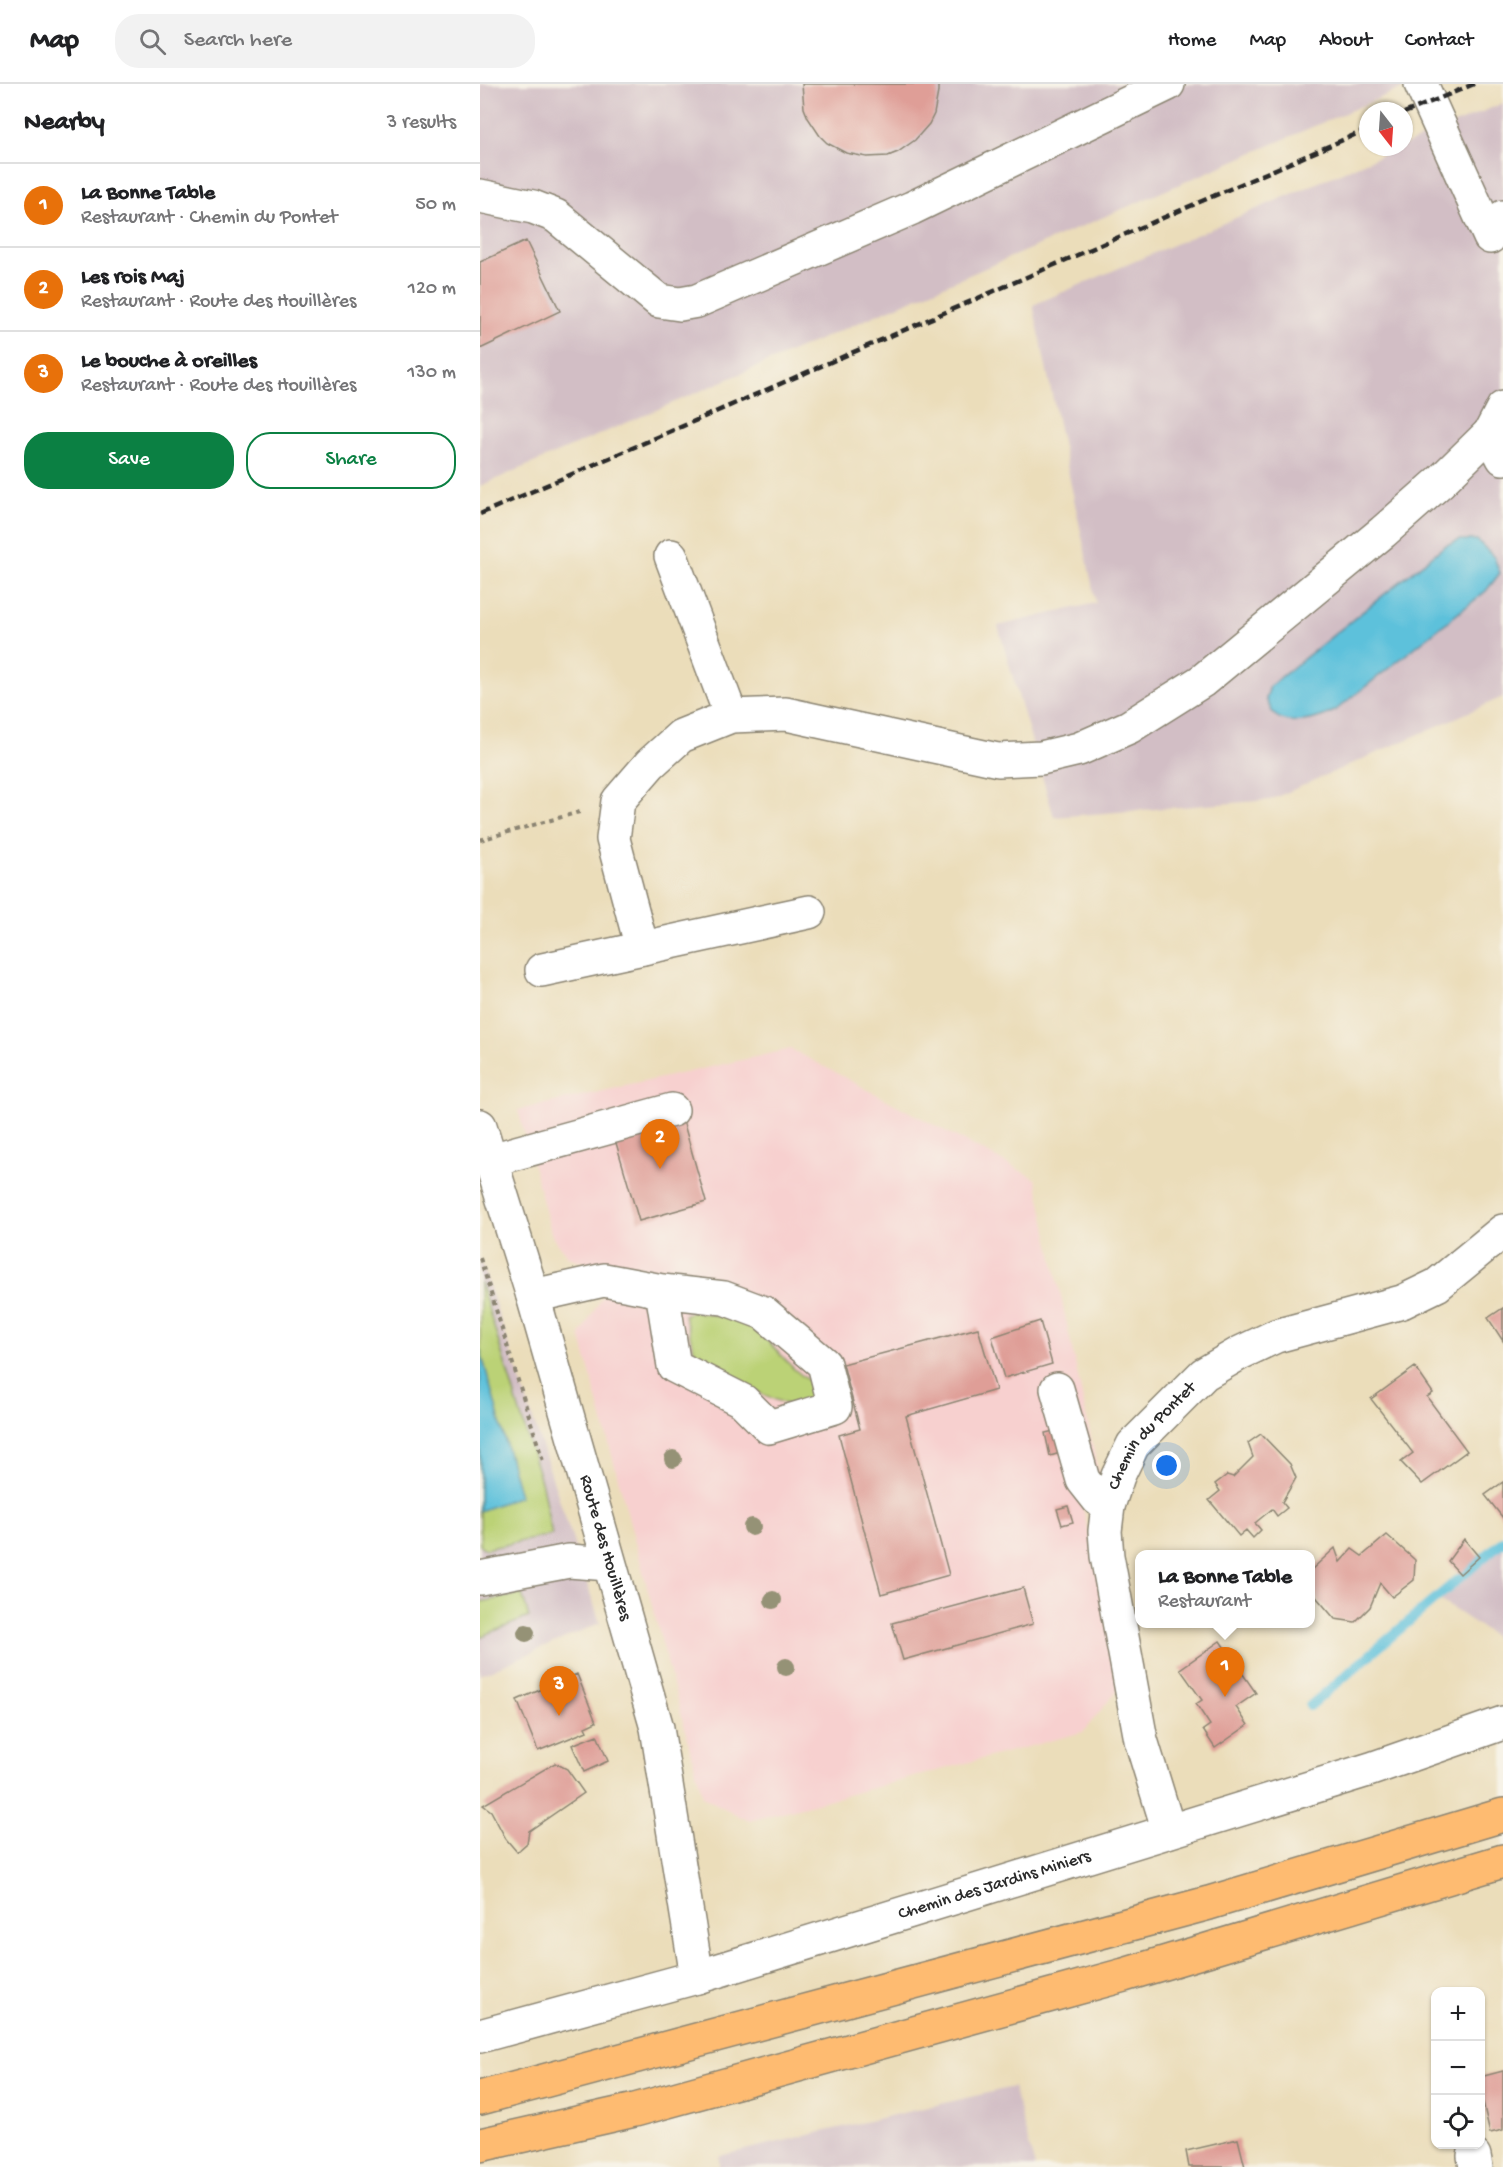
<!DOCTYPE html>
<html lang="en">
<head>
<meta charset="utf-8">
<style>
  body { margin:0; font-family:"Gochi Hand",sans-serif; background:#f2f2f2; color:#202124 }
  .controls { position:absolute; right:18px; bottom:18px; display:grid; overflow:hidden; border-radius:12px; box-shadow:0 2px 4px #0004 }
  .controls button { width:54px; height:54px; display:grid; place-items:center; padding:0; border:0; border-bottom:2px solid #e0e0e0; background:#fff; color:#202124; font:30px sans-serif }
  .compass { position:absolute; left:879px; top:18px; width:54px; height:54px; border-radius:50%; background:#fff; box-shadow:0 2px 4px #0004; rotate:163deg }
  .you { position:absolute; left:687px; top:1382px; width:21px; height:21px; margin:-15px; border:4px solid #fff; border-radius:50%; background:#1a73e8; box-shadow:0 0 0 9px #1a73e833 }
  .badge { display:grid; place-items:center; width:39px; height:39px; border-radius:50%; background:#0b8043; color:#fff; font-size:20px; font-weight:700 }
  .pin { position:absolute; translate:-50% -50px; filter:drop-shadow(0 2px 3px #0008) }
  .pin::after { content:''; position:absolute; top:32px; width:21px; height:18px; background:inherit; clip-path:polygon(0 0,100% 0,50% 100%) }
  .popup { position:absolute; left:655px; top:1466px; width:180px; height:78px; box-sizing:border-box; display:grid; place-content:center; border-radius:12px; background:#fff; filter:drop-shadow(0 2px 4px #0005); font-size:20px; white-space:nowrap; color:#757577 }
  .popup b { font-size:22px; color:#202124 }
  .popup::after { content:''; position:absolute; left:50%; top:100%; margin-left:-12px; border:12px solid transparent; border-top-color:#fff }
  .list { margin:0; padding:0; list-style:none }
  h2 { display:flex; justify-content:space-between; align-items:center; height:78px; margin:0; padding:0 24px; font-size:26px }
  h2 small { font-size:20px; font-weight:400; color:#757577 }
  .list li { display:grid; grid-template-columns:39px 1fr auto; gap:18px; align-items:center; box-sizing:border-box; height:84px; padding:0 24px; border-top:2px solid #e0e0e0 }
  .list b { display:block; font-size:22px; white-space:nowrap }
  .list p { margin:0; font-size:20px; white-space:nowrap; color:#757577 }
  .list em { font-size:20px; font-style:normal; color:#757577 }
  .actions { display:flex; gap:12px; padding:18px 24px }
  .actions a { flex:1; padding:14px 0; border:2px solid #0b8043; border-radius:24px; text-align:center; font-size:21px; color:#0b8043 }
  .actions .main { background:#0b8043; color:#fff }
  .icon { flex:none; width:33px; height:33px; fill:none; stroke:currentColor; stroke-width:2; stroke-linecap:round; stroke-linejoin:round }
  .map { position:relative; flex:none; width:1023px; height:2083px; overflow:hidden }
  header { display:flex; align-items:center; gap:36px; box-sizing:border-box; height:84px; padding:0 30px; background:#fff; border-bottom:2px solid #e0e0e0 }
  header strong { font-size:28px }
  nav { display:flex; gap:33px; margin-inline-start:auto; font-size:21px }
  .search { width:420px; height:54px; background:#f2f2f2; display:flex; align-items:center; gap:15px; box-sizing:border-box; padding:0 21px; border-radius:24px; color:#757577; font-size:22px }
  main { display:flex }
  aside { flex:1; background:#fff }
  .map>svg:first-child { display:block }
</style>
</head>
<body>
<header>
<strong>Map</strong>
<div class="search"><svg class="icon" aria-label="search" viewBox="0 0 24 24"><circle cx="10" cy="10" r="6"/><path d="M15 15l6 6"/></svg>Search here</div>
<nav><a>Home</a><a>Map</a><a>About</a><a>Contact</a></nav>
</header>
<main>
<aside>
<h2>Nearby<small>3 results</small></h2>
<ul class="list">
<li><span class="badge" style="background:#e8710a">1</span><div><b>La Bonne Table</b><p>Restaurant · Chemin du Pontet</p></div><em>50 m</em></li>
<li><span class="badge" style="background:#e8710a">2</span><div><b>Les rois Maj</b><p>Restaurant · Route des Houillères</p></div><em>120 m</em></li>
<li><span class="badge" style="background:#e8710a">3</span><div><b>Le bouche à oreilles</b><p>Restaurant · Route des Houillères</p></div><em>130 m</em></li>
</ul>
<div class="actions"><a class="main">Save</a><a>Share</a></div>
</aside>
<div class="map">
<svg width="1023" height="2083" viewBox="0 0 1023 2083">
  <rect width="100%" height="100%" fill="#f7f3e8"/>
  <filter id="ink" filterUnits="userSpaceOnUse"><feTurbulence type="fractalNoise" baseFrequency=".0167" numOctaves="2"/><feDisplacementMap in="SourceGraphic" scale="12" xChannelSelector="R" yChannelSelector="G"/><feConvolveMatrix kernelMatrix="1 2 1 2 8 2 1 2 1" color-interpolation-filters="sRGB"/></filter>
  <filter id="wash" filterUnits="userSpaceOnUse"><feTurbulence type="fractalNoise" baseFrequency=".008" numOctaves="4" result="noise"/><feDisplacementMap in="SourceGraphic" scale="24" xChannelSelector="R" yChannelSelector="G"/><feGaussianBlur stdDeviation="1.35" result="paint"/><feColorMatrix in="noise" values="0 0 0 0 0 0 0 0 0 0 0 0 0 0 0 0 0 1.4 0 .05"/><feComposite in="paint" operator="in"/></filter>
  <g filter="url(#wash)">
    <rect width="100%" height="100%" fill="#ebddba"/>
    <path fill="#f7d0cf" d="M311,965L556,1095L619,1391L599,1408L644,1598L603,1648L269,1737L223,1713L100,1251L122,1213L124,1182L108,1180L88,1173L72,1152L38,1026Z"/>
    <path fill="#d2bec5" d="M0,0H932L0,402Z
      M1023,19V613L790,716L574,733L518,542L616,519L553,221Z
      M0,1174L120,1539L0,1591Z
      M1023,1462V1558L961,1517Z
      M533,2003L555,2083H239V2072Z"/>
    <path fill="#bbd276" stroke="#737e50" stroke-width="1.5" d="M0,1197L62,1401L72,1451L6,1465L0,1461Z
      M213,1227C230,1230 248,1235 265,1233L314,1285L334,1301L330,1317L317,1325L219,1283L204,1231Z
      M42,1510L49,1533L0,1553V1518Z"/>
    <path fill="#5dc1db" stroke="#447683" stroke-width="1.5" d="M980,456H997L1014,473L1020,489L1006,507L856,626C841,635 812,643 796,632C791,628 789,620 786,615L790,602L966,461Z
      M0,1264L40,1412L0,1427Z"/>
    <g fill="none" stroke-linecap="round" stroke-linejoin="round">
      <path stroke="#5dc1db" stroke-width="10" d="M830,1622L1023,1457"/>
    </g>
    <g id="blocks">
      <path fill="#df9e97" d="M322,0H458V8L454,30L449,40L435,56L418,68L408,72L387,73L366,69L347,59L340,52L328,34L324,24Z
        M46,157L80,227L0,265V178Z
        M202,1033L226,1118L159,1137L134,1052Z
        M1023,1224V1257L1008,1234Z
        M560,1237L572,1280L524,1294L512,1253Z
        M498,1244L516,1306L426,1332L469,1491L401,1510L359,1351L380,1345L363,1280Z
        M935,1283L953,1309L947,1313L987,1367L942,1400L921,1378L933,1369L891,1315Z
        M579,1346L584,1368L570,1372L565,1349Z
        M781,1350L810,1380L816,1394L802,1418L807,1424L797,1432L792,1425L775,1439L781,1446L773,1454L766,1446L759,1452L729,1416L740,1407L735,1400L747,1391L753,1393L773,1373L768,1359Z
        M1023,1398V1434L1005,1411Z
        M588,1422L593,1438L582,1441L577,1425Z
        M907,1451L935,1476L934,1496L912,1513L900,1499L890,1523L875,1538L855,1535L831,1507V1486L855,1464L860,1478L872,1465L882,1472Z
        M984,1455L999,1473L980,1490L968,1477Z
        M543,1504L553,1540L423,1576L412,1539Z
        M740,1557L776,1609L756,1623L768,1641L735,1664L723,1646L730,1641L716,1620L722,1616L700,1585Z
        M97,1590L116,1638L105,1643L107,1647L58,1667L37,1616Z
        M117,1651L128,1677L104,1688L92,1661Z
        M75,1679L87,1685L104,1709L49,1747L47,1759L37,1768L26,1755L11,1727L3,1721Z
        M1023,1987V2046L1010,2049L1000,2005V1993Z
        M758,2055L765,2083H709L706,2067Z"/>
    </g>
  </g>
  <g filter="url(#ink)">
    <use href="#blocks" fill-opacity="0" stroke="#8b8472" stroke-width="1.5"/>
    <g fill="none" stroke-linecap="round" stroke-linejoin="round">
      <g stroke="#8b8472" stroke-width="36">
        <g id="minor">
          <path d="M941,0L1010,153L1023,133"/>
          <path d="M0,112L53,123L76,132L179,217L200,220L217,217L432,124L688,0"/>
          <path d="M1023,324L1010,349L1023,374"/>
          <path d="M191,472L251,632"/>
          <path d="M162,864L133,755L138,717L170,680L201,652L251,632L306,630L518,676L561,674L599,665L649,643L722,597L903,448L961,397L1010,349"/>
          <path d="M62,886L329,828"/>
          <path id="s1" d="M0,1042L53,1212L177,1644L217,1893"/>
          <path d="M11,1076L192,1026"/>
          <path d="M53,1212L124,1196L182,1207L244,1214L284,1229L344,1280L355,1323L289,1343L263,1317L194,1282L182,1207"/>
          <path d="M577,1305L603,1396L618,1415L628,1422"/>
          <path d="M0,1494L89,1477L129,1480"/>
          <path id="s2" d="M689,1747L661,1656L627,1472L625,1447L628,1422L638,1392L653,1361L724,1290L760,1269L796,1252L922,1218L957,1201L1023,1147"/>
          <path id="s3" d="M0,1952L217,1893L891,1685L1023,1639"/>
          <path d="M994,2072L996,2083"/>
        </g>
      </g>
      <g stroke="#8b8472" stroke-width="36">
        <path id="highway" d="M0,2014L729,1819L1023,1731
          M0,2061L155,2026L644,1891L1023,1777"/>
      </g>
      <path stroke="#8b8472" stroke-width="4" stroke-dasharray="4.5 4.5" stroke-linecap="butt" d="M0,756L103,727
        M0,1174L63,1377"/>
      <use href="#minor" stroke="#fff" stroke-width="33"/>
      <use href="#highway" stroke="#febb71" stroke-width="33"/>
      <path stroke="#2b2b2b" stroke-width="4.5" stroke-dasharray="9 4.5" stroke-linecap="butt" d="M924,29L994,0
        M0,430L888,45"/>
    </g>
    <g fill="#959276">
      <circle cx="193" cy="1375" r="9"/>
      <circle cx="272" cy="1443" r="9"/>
      <circle cx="293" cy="1516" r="9"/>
      <circle cx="46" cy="1549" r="9"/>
      <circle cx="306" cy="1583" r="9"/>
    </g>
  </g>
  <g text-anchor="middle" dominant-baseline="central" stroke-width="4.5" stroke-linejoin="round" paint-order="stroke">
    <g font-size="18" fill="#2b2b2b" stroke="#f7f3e8">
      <text stroke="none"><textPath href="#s2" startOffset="417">Chemin du Pontet</textPath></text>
      <text stroke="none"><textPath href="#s1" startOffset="440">Route des Houillères</textPath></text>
      <text stroke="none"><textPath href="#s3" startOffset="536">Chemin des Jardins Miniers</textPath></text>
    </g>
  </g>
</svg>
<div class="controls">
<button>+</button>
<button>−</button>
<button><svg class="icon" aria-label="locate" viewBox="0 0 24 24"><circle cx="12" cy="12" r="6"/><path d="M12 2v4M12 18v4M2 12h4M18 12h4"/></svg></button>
</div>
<svg class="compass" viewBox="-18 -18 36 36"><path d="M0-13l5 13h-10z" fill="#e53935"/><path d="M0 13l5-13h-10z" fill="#757577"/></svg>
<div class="you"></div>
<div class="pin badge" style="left:745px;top:1613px;background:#e8710a">1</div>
<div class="popup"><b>La Bonne Table</b>Restaurant</div>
<div class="pin badge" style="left:180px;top:1085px;background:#e8710a">2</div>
<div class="pin badge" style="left:79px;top:1632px;background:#e8710a">3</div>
</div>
</main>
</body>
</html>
